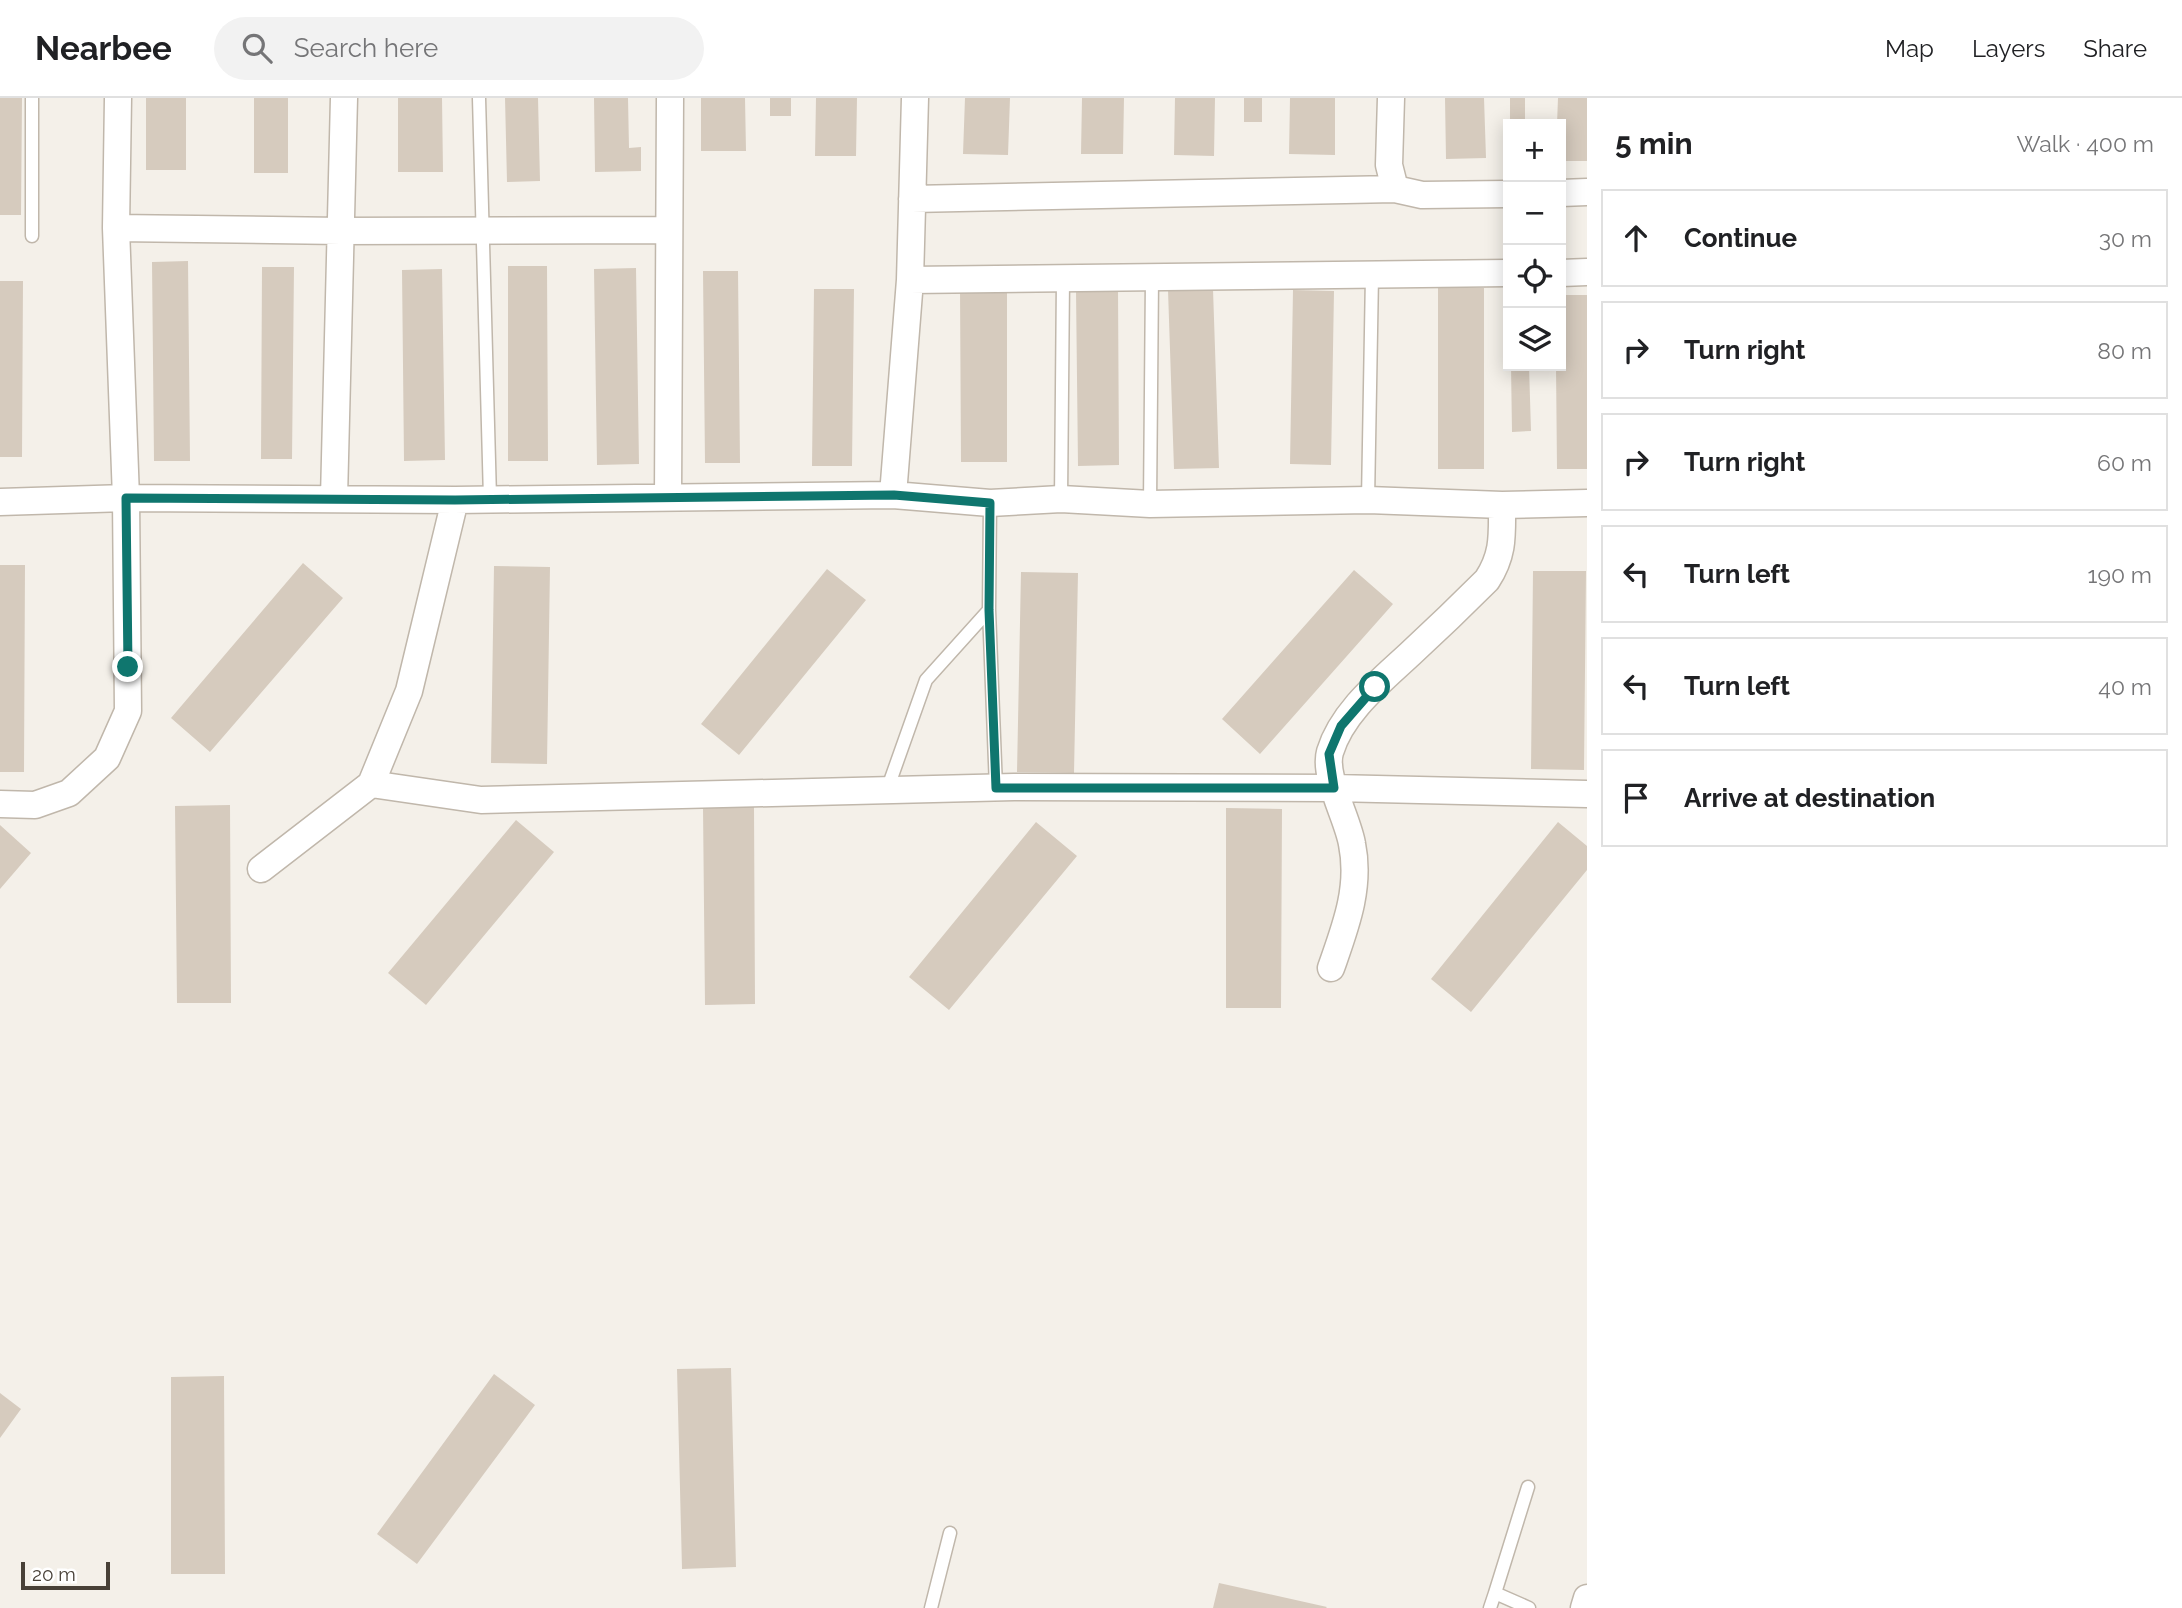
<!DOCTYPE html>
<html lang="en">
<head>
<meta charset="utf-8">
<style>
  body { margin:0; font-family:Raleway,sans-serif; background:#f2f2f2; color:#202124 }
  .controls { position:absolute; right:21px; top:21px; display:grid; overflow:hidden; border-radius:0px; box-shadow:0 4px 18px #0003 }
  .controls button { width:63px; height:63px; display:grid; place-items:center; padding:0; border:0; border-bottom:2px solid #e0e0e0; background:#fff; color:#202124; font:35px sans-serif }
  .scale { position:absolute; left:21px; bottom:18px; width:89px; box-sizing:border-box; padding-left:7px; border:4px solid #484037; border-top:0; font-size:19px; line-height:24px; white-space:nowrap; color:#484037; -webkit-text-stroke:5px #fff; paint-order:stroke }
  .stop { position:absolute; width:21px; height:21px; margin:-16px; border:5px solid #0f766e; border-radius:50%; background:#fff }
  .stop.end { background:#0f766e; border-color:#fff; box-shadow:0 2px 7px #0008 }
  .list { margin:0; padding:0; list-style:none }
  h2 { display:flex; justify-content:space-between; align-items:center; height:91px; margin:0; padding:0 28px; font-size:30px }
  h2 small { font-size:23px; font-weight:400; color:#757577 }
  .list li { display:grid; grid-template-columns:46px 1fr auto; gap:21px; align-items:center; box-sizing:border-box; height:98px; margin:0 14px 14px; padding:0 14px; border:2px solid #e0e0e0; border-radius:0px }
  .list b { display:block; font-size:26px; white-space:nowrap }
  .list em { font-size:23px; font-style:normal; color:#757577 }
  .icon { flex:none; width:38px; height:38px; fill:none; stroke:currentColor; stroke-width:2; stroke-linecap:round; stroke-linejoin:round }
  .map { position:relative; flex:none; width:1587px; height:1510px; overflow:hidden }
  header { display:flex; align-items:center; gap:42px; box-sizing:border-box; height:98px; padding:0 35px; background:#fff; border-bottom:2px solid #e0e0e0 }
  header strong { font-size:33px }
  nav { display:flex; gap:38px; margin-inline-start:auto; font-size:24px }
  .search { width:490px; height:63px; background:#f2f2f2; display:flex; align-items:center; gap:18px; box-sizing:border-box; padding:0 24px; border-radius:38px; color:#757577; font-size:26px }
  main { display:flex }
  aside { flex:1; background:#fff }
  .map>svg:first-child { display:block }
</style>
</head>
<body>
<header>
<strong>Nearbee</strong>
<div class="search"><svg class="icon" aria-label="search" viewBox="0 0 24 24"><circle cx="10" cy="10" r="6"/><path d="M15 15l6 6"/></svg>Search here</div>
<nav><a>Map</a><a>Layers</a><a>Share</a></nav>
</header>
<main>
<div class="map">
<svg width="1587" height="1510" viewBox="0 0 1587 1510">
  <rect width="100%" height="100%" fill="#f4f0e9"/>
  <path fill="#d6cbbe" d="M0,0H22L21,117H0Z
    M146,0H186V72H146Z
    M254,0H288V75H254Z
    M398,0H442L443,74H398Z
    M505,0H538L540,83L507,84Z
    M594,0H628L629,50L641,49V73L595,74Z
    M701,0H745L746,53H701Z
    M770,0H791V18H770Z
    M816,0H857L856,58H815Z
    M965,0H1010L1008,57L963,56Z
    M1082,0H1124L1123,56H1081Z
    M1175,0H1215L1214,58L1174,57Z
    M1244,0H1262V24H1244Z
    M1290,0H1335V57L1289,56Z
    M1445,0H1484L1486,60L1446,61Z
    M1510,0H1525V26H1510Z
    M1558,0H1587V63H1561V26H1557Z
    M188,163L190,363H154L152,164Z
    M508,168H547L548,363H508Z
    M262,169H294L292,361H261Z
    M636,170L639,366L597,367L594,171Z
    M442,171L445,362L404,363L402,172Z
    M703,173H738L740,365H705Z
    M0,183H23L22,359H0Z
    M1438,189L1484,190V371H1438Z
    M960,190H1007V364H961Z
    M814,191H854L852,368H812Z
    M1118,191L1119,367L1078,368L1076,192Z
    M1213,191L1219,370L1174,371L1168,192Z
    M1293,192L1334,193L1331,367L1290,366Z
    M1561,197H1587V371H1557L1556,268H1561Z
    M1511,268H1529L1531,333L1512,334Z
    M303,465L343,500L210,654L171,620Z
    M0,467H25L24,674H0Z
    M494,468L550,469L547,666L491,665Z
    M827,471L866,502L739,657L701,626Z
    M1354,472L1393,506L1260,656L1222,621Z
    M1533,473H1586L1584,672L1531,671Z
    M1021,474L1078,475L1074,675L1017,674Z
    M230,707L231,905H177L175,708Z
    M703,709H754L755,906L705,907Z
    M1226,710L1282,711L1281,910H1226Z
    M516,722L554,754L426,907L388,875Z
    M1036,724L1077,758L949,912L909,879Z
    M1558,724L1587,748V772L1471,914L1431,881Z
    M0,727L31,755L0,791Z
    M731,1270L736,1469L682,1471L677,1271Z
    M494,1276L535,1307L417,1466L377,1436Z
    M224,1278L225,1476H171V1279Z
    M0,1295L21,1311L0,1340Z
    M1219,1485L1327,1509L1326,1510H1213Z"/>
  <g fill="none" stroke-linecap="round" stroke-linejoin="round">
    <g stroke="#c0b7ab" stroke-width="15">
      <path id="service" d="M479,0L490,400
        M32,138V0
        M1061,401L1063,180
        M1368,402L1372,177
        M1150,406L1152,179
        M989,512L996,690
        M887,692L926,582L989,512L990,405
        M1528,1389L1495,1495L1529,1510
        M931,1510L950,1435
        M1490,1510L1495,1495"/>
    </g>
    <g stroke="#c0b7ab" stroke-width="29">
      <path id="minor" d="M1391,0L1389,67L1395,91L1422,97L1508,96
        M1561,95L1587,94
        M912,101L1395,91
        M116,130L341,133L668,132
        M1561,175L1587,174
        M910,182L1508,175
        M893,397L910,182L915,0
        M668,399L670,0
        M334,400L344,0
        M0,404L126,400L455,402L893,397L990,405L1061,401L1150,406L1368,402L1502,407L1587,405
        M371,686L481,702L1014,689L1334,690L1587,696
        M0,706L35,707L69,695L107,660L128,613L126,400L116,130L118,0
        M261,771L371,686L409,593L455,402
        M1331,870C1345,830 1361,790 1352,746C1348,721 1323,678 1330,654C1342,614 1381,583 1410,556C1436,532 1462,507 1487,482C1504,456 1502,437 1502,407
        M1584,1510L1587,1500"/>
    </g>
    <use href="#service" stroke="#fff" stroke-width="12"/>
    <use href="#minor" stroke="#fff" stroke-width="26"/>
  </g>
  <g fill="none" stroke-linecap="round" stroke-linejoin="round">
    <path stroke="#0f766e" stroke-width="9" d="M128,569L126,400L455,402L894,397L990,405L989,512L996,690H1334L1329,656L1341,628L1375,589"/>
  </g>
</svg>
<div class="controls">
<button>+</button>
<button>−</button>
<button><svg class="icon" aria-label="locate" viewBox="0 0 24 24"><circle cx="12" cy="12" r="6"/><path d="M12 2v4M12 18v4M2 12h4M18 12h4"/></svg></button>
<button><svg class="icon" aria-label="layers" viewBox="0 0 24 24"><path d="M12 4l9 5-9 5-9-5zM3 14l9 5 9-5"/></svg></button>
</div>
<div class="scale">20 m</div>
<div class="stop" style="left:1375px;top:589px"></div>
<div class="stop end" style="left:128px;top:569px"></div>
</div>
<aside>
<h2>5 min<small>Walk · 400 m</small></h2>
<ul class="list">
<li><svg class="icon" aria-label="ahead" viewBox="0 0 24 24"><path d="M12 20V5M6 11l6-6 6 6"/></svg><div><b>Continue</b></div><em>30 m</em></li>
<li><svg class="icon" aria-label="right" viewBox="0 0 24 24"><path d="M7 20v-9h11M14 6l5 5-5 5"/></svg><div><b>Turn right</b></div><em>80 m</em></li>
<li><svg class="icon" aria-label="right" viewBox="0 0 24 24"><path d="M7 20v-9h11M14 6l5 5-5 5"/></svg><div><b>Turn right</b></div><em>60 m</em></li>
<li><svg class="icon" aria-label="left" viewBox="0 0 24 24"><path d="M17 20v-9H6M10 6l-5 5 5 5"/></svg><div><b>Turn left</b></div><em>190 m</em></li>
<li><svg class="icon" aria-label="left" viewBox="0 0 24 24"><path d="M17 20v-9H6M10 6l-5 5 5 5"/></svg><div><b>Turn left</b></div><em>40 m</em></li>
<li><svg class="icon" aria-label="arrive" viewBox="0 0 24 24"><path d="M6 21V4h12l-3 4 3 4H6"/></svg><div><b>Arrive at destination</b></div></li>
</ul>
</aside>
</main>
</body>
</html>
